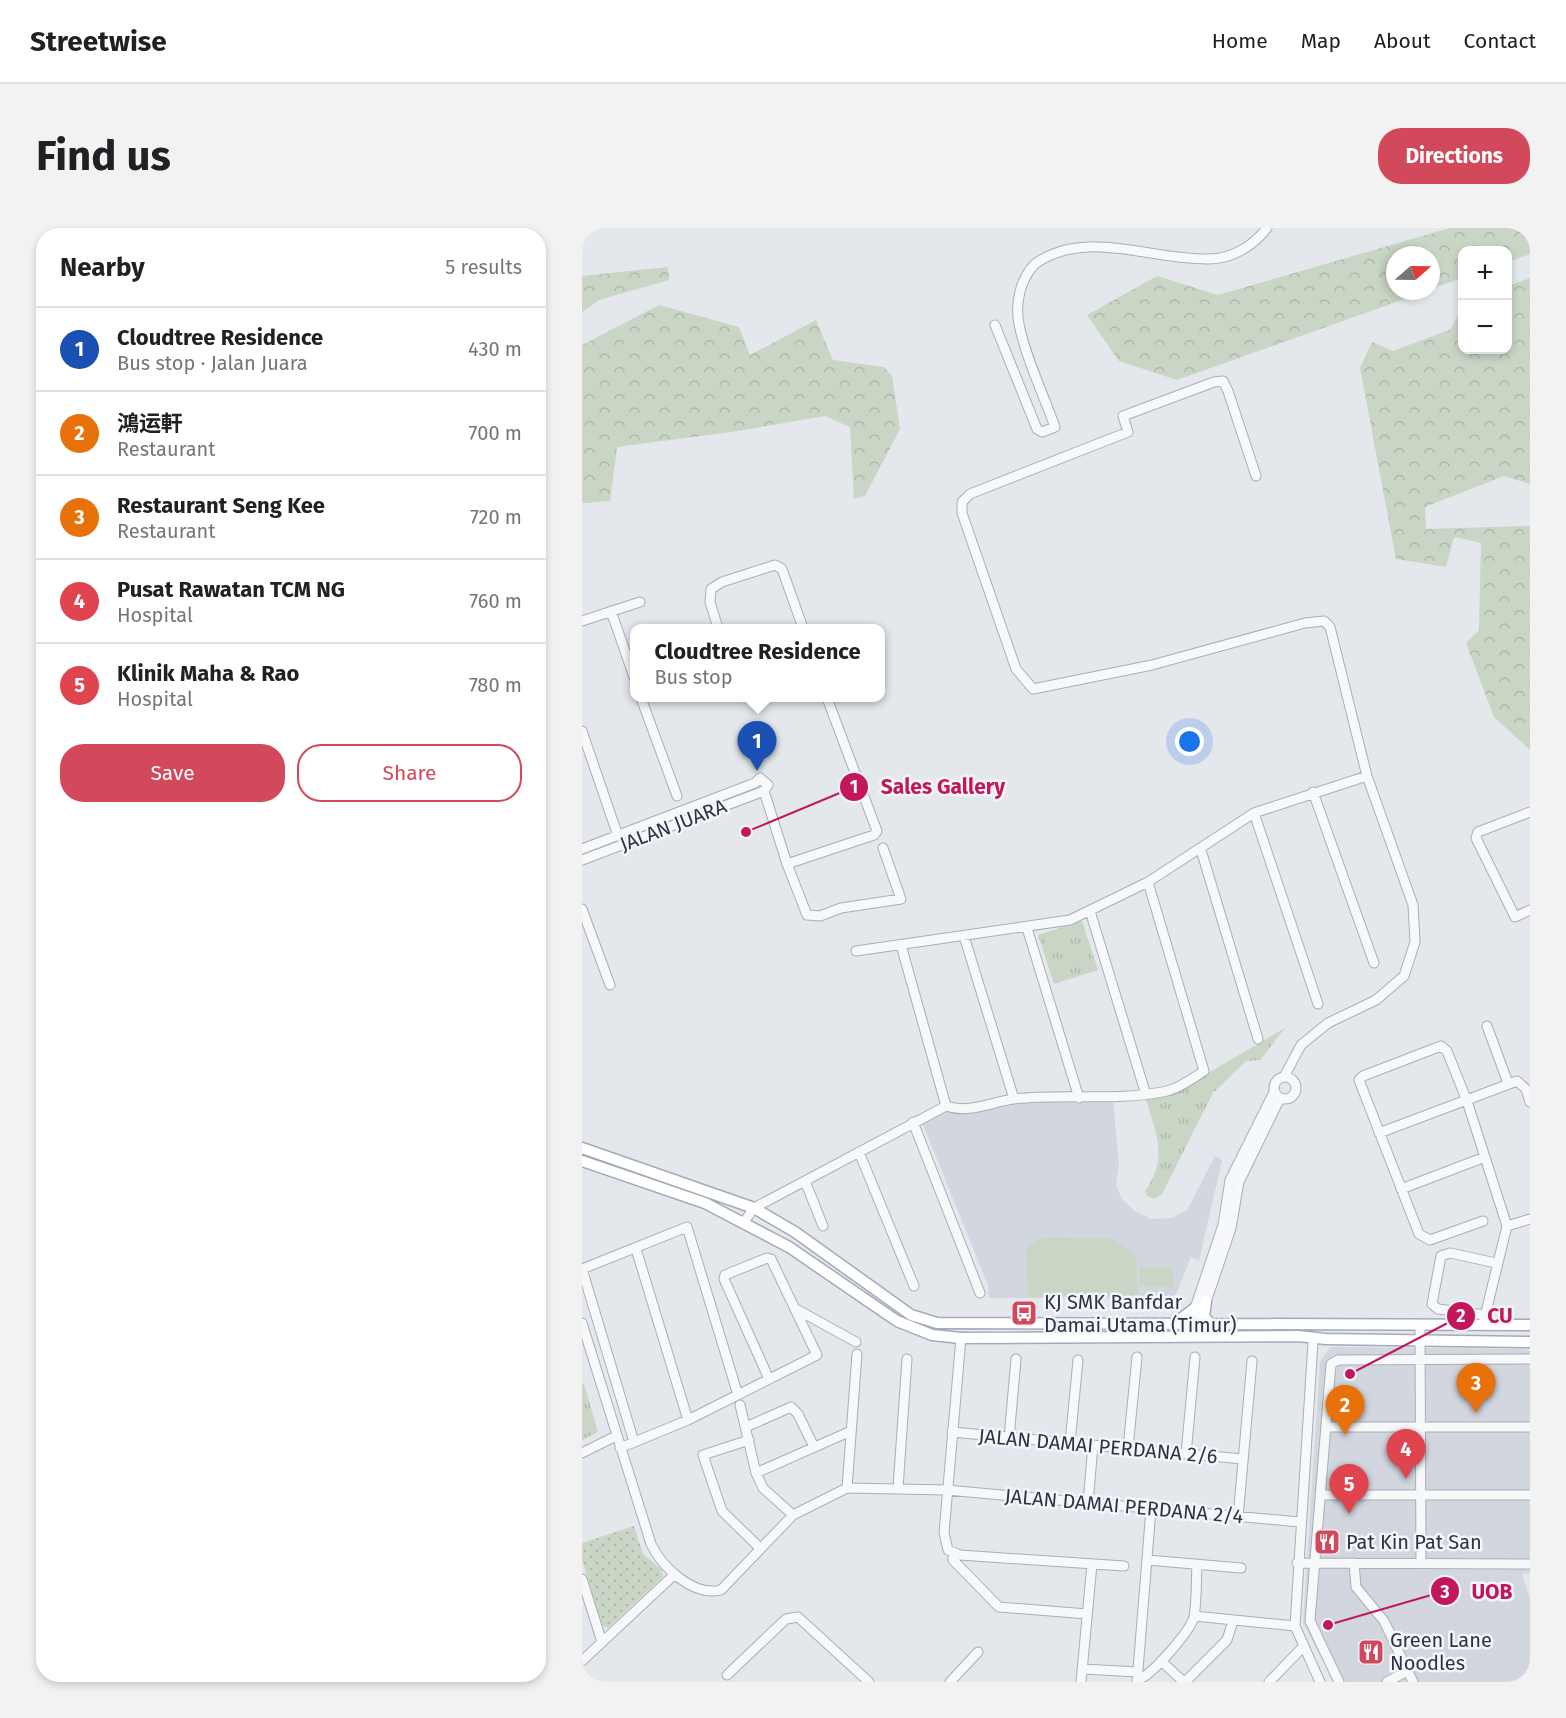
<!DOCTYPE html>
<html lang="en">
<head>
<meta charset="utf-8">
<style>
  body { margin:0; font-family:"Fira Sans","Noto Sans SC",sans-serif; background:#f2f2f2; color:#202124 }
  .controls { position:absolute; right:18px; top:18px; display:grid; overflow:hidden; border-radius:12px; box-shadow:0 3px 9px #0003 }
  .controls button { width:54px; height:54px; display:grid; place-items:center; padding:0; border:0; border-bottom:2px solid #e0e0e0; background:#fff; color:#202124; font:30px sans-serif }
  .compass { position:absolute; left:804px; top:18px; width:54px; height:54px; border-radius:50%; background:#fff; box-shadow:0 3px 9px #0003; rotate:70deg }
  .you { position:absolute; left:608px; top:514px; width:21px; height:21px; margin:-15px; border:4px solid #fff; border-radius:50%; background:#1a73e8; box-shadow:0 0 0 9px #1a73e833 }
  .badge { display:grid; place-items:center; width:39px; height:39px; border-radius:50%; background:#d1495b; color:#fff; font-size:20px; font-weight:700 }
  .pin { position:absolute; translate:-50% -50px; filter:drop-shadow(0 2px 3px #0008) }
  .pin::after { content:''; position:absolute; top:32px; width:21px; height:18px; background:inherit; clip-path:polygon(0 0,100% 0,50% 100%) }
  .popup { position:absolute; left:48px; top:396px; width:255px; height:78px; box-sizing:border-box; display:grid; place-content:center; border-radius:12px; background:#fff; filter:drop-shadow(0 2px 4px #0005); font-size:20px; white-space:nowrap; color:#757577 }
  .popup b { font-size:22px; color:#202124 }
  .popup::after { content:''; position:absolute; left:50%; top:100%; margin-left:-12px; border:12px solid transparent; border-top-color:#fff }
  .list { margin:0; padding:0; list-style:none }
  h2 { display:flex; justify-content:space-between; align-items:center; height:78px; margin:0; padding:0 24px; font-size:26px }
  h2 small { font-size:20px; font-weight:400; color:#757577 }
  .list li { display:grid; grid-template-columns:39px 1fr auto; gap:18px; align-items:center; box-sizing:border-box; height:84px; padding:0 24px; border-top:2px solid #e0e0e0 }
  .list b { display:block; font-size:22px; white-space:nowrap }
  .list p { margin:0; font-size:20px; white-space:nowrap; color:#757577 }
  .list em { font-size:20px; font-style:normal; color:#757577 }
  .actions { display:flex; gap:12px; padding:18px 24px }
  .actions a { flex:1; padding:14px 0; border:2px solid #d1495b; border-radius:24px; text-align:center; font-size:21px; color:#d1495b }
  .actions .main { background:#d1495b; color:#fff }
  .map { position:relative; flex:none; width:948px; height:1454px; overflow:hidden; border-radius:24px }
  header { display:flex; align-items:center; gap:36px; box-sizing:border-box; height:84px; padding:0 30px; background:#fff; border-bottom:2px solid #e0e0e0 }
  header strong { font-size:28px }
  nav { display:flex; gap:33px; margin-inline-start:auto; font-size:21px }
  .intro { display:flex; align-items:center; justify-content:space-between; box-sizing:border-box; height:144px; padding:0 36px }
  h1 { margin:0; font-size:42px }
  .button { padding:15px 27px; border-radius:24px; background:#d1495b; color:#fff; font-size:21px; font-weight:700 }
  main { display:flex; gap:36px; padding:0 36px }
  aside { flex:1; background:#fff; border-radius:24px; box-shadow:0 3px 9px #0003 }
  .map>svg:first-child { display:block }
</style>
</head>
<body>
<header>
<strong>Streetwise</strong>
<nav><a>Home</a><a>Map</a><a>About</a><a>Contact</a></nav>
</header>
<div class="intro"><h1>Find us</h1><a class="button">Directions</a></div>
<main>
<aside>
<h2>Nearby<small>5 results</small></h2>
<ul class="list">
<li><span class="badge" style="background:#1a4fb4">1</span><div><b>Cloudtree Residence</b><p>Bus stop · Jalan Juara</p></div><em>430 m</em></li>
<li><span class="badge" style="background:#e8710a">2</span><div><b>鴻运軒</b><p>Restaurant</p></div><em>700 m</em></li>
<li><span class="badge" style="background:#e8710a">3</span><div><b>Restaurant Seng Kee</b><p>Restaurant</p></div><em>720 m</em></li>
<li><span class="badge" style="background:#e0444e">4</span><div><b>Pusat Rawatan TCM NG</b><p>Hospital</p></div><em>760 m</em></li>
<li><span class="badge" style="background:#e0444e">5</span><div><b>Klinik Maha &amp; Rao</b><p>Hospital</p></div><em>780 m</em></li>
</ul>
<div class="actions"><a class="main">Save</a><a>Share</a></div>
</aside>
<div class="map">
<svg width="948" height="1454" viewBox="0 0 948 1454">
  <defs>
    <pattern id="grass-dots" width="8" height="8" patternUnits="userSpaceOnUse" patternTransform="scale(1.5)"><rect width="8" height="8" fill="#c9d6c5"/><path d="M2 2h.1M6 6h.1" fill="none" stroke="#adb8ab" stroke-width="1.8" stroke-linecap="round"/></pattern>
    <pattern id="forest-crowns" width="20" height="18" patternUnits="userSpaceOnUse" patternTransform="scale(1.5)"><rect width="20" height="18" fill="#c9d6c5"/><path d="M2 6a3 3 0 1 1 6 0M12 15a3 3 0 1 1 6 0" fill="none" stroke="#adb8ab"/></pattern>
    <pattern id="park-tufts" width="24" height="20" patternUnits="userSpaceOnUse" patternTransform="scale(1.5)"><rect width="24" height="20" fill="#c9d6c5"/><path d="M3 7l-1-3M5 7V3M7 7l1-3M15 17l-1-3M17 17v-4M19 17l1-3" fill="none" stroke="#adb8ab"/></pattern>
  </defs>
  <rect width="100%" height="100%" fill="#e4e7ec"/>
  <path fill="#d2d6de" d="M531,872L537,937L534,957L540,971L554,984L569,991L590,990L605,982L633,928L640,932L617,1033L609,1029L594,1066L587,1070H407L406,1057L340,894L369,882L428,874Z
    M748,1119L942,1121L948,1123V1345L940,1346L948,1371V1454H752L721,1395L738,1133Z"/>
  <path fill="url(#grass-dots)" d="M52,1298L61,1326L80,1342L81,1349L26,1400L20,1397L0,1332V1315Z"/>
  <path fill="url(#forest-crowns)" d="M868,0H948V26L926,34V22H880V50L849,61V27H813V63H845L595,152L537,133L505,87L575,48L636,67Z
    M86,39L87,52L17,72L0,84V48Z
    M948,50V256L922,248L843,279L844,301L948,298V522L912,489L884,415L897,402L899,315L872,309L864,339L814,331L778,140L790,114L811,123L869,101L880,79V122H926V58Z
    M77,77L157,99L168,127L234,92L251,132L302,139L310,148L318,201L283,268L272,271L268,199L243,188L149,204L35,219L28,273L0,275V117Z"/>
  <path fill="url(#park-tufts)" d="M500,693L516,742L472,756L456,707Z
    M703,800L678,832L664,833L631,865L580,966L572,971L565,968L563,963C587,929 574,907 564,871L587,868Z
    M0,1156H2L16,1204L0,1212Z"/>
  <path fill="#c9d6c5" d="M463,1009L528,1010L554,1028L556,1067L446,1069L444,1019Z
    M558,1039L591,1040V1059L557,1058Z"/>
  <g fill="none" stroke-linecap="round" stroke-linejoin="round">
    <g stroke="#a9aeb7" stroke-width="11">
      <path id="minor" d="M413,97L455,201L460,204L473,199C462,168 443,128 437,96C433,76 438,51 453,36C502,0 568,32 627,31C650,31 671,18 685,0
        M674,248L646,163L641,153L632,154L541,188L546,204L388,266L380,274V285L434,441L451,461L570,437L723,395L742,393L748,399L785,548L831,677L833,714L822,748L794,772L746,795L719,817L702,849
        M29,383L52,449
        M0,393L58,374
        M136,400L128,374L129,361L140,354L193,337L200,341L221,400
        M59,470L95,568
        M0,503L36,608
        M731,564L792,735
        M948,584L896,604L894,610L933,689L948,682
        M672,585L736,776
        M0,621L173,555L178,550L186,557L182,563L205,636L225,687L238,688L259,680L319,671L301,620
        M619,622L676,811
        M0,632L182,563
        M205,636L292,607L295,603L245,470
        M0,681L28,757
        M508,683L564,867
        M445,700L497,870
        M382,708L432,871
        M319,717L364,878
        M274,723L488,692L566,654L672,585L785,548
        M905,798L926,855
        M692 860a11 11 0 1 1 22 0a11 11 0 1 1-22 0Z
        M364,878C387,886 409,874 432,871C483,865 535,874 585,863C598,860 611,850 622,843L566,654
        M331,894L398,1065
        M797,905L935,853L944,861L948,874
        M277,924L332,1058
        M223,953L241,998
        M819,961L903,929
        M901,993L848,1012L837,1006L777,852L781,848L859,818L865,823L885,873L925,998
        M162,994L172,980L364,878
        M925,998L948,991
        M54,1021L106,1192
        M0,1041L105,999L156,1167
        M0,1041L52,1214
        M214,1081L274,1114
        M903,1087L856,1081L850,1076L859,1028L868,1025L914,1035
        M902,1092L925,998
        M0,1095L69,1316C80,1339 111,1369 139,1362L211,1287L265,1260L365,1262L718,1294
        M838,1098L839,1336
        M608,1108L609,1092L641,997L648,952L692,864
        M616,1108L618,1092L649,1000L657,954L698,870
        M379,1110L362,1305L366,1322L378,1327L542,1338
        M731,1114L713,1398L738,1454
        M158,1177L174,1245L181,1260L211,1287
        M164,1199L209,1179L216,1186L232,1219
        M744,1199H948
        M370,1204L661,1231
        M427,1210L434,1131
        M167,1212L121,1227L140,1283L178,1320
        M488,1215L496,1132
        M38,1220L106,1192L235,1127L189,1031L185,1030L143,1047L142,1051L187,1151
        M546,1220L555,1129
        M0,1225L34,1208
        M604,1226L613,1129
        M174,1245L269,1203
        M265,1260L275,1126
        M316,1260L325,1131
        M738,1267H948
        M506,1275L511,1217
        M656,1289L670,1133
        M371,1325V1332L417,1379L505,1386
        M565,1332L659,1340
        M715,1335L948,1336
        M772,1335L774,1359L802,1393L831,1454
        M0,1351L20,1414
        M612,1388L713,1398
        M0,1433L93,1346
        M579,1433L602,1454
        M500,1441L556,1444
        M145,1447L204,1391L216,1389L287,1454
        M555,1452C570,1448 608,1403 612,1389C615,1372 614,1353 615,1336
        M368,1454L396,1424
        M499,1454L510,1336
        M555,1454L569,1281
        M603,1454L645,1412L651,1393
        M687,1454L721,1419
        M757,1454L728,1393L749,1136L756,1132L948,1131
        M805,1454L825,1443"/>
    </g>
    <g stroke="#a3abb8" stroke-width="13">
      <path id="major" d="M0,920L172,980L213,1004L329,1087L355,1095L948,1097
        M0,933L123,975L207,1019L315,1093L350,1107L379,1110L716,1108L744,1111L948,1114
        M624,1074L622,1088L629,1097
        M591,1097L613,1080"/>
    </g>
    <use href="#minor" stroke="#f7f8fa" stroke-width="9"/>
    <use href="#major" stroke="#fff" stroke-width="10"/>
  </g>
  <defs>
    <g id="bus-square" transform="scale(1.35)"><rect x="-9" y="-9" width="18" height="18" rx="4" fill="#d1495b" stroke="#f4f6f9"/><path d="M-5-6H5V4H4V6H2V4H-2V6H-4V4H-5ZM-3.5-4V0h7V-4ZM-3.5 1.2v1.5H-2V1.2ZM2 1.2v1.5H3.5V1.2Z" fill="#fff"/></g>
    <g id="restaurant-square" transform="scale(1.35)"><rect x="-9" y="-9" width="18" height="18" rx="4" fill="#d1495b" stroke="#f4f6f9"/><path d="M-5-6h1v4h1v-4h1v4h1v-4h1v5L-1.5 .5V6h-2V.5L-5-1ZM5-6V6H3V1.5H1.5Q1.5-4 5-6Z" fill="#fff"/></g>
  </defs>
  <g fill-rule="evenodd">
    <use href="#bus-square" x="442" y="1085"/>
    <use href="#restaurant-square" x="745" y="1314"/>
    <use href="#restaurant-square" x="789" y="1424"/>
  </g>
  <g text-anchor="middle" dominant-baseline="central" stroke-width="5" stroke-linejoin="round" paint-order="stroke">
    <g font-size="20" fill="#2b3445" stroke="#f4f6f9">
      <text transform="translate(91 597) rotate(-21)">JALAN JUARA</text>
      <text transform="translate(516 1218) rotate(5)">JALAN DAMAI PERDANA 2/6</text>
      <text transform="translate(542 1278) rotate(5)">JALAN DAMAI PERDANA 2/4</text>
    </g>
    <g font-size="20" fill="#2b3445" stroke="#f4f6f9" text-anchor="start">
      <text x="462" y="1074">KJ SMK Banfdar<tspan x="462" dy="23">Damai Utama (Timur)</tspan></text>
      <text x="764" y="1314">Pat Kin Pat San</text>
      <text x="808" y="1412">Green Lane<tspan x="808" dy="23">Noodles</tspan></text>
    </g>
  </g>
  <path fill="none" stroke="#c2185b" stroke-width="2" d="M164 604L272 559M768 1146L879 1088M746 1397L863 1363"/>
  <g fill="#c2185b" stroke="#f4f6f9" stroke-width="2">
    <circle cx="164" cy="604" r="6"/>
    <circle cx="768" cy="1146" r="6"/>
    <circle cx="746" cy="1397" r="6"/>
    <circle cx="272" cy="559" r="15"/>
    <circle cx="879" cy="1088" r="15"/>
    <circle cx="863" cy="1363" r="15"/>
  </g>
  <g font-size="18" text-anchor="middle" font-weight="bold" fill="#fff">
    <text x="272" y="565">1</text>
    <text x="879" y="1094">2</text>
    <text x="863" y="1370">3</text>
  </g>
  <g font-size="21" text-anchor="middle" font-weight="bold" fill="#c2185b" stroke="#f4f6f9" stroke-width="5" stroke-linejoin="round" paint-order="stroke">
    <text x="361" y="566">Sales Gallery</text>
    <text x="918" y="1095">CU</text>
    <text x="910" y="1371">UOB</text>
  </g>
</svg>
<div class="controls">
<button>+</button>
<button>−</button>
</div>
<svg class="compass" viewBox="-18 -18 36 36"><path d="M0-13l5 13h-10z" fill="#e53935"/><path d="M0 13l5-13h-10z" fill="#757577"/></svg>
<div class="you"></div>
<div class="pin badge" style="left:175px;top:543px;background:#1a4fb4">1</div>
<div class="popup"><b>Cloudtree Residence</b>Bus stop</div>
<div class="pin badge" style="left:763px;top:1207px;background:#e8710a">2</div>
<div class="pin badge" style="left:894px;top:1185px;background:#e8710a">3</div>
<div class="pin badge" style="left:824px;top:1251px;background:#e0444e">4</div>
<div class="pin badge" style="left:767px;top:1286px;background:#e0444e">5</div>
</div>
</main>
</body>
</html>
